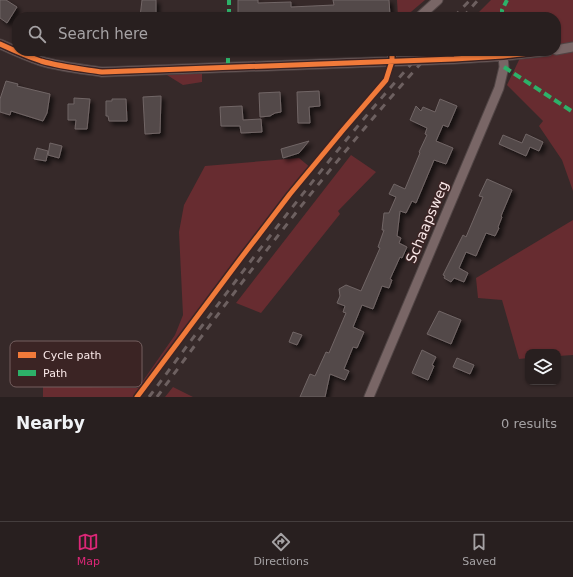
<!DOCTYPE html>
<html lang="en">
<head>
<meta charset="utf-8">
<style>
  body { margin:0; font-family:"DejaVu Sans",sans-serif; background:#302728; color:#f1f3f6 }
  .controls { position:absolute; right:12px; bottom:12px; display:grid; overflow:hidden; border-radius:8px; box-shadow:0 1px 3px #0004 }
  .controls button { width:36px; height:36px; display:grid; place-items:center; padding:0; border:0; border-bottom:1px solid #443d3d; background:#281f1f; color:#f1f3f6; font:20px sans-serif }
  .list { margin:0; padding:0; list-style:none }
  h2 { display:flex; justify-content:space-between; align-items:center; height:52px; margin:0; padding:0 16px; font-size:17px }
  h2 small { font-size:13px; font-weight:400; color:#a5a2a4 }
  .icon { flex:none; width:22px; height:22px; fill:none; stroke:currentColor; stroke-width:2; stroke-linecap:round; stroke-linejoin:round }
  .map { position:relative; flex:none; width:573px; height:397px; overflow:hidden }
  .search { position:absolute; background:#281f1f; box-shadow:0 1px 3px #0004; left:12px; right:12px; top:12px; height:44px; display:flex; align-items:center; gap:10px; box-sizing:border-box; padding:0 14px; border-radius:16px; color:#a5a2a4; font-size:15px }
  .sheet { height:124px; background:#281f1f }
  nav { display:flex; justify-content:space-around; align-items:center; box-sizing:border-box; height:56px; border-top:1px solid #443d3d; background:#281f1f; font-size:11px; color:#a5a2a4 }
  nav a { display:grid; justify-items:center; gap:2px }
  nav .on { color:#db2777 }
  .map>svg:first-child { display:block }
</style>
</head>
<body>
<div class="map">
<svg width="573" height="397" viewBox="0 0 573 397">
  <defs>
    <filter id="shadow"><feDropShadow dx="3.5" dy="3.5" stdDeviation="2" flood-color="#0009"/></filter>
  </defs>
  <rect width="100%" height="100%" fill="#362929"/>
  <path fill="#672c30" d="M397,0H425L405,17H398Z
    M491,0H573V191L562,160L539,126L543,121L507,85L519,60V51H556V17H474Z
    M202,73V82L183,85L167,75Z
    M351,155L376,172L338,211L340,214L261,313L236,303Z
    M299,158L311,168L136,397H43V386L138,388L175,335L183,315L179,232L184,205L205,166Z
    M573,220V355L558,356V352H528V358L519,359L502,300L478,298L476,278Z
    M173,387L193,397H165Z"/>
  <path fill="#534848" stroke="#716666" filter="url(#shadow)" d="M0,0H6L17,7L7,23L0,18Z
    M142,0H156V17H140Z
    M238,0H258V3L291,2V7L334,5L333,0H389L390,16L238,17Z
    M6,81L18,84L17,86L50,94L47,113L43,121L11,111L10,115L0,112V99Z
    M319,91L320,106L309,107L310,123H298L297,92Z
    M280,92L281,112L275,113L270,116L260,117L259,93Z
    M161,96L160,133L145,134L143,97Z
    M74,98L90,99L87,129H75L76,120H68V104H74Z
    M112,99H126L127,121H109L108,116H106V101H112Z
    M440,99L457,106L448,127L443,125L436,141L453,148L446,164L434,160L416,203L412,201L406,213L400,211L397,236L401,238L399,243L407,247L402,258L400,257L390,279L392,280L389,288L382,286L373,309L362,305L353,327L364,332L357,348L353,347L344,369L349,371L345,380L330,374L325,397H300L310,374L315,376L326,352L329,353L346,313L343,312L345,306L337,303L340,296L339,289L346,285L361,291L380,248L378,247L384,230H382L384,213H389L396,197L389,194L394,184L405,189L420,153L419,152L427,135L425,134L427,128L410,120L416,106L421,111L423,107L435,112Z
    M242,106L243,120L261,119L262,132L241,133L240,126H221L220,107Z
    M526,134L543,142L539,151L530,147L526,156L499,144L503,135L522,143Z
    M309,141L299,153L283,158L281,149Z
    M50,143L62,146L59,158L48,155Z
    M37,148L48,151L46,161L34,159Z
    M487,179L512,190L501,216L502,217L498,227L499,228L495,236L486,233L476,256L466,252L459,268L468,273L464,282L454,278L451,282L444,278L445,276L443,275L463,235L466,237L483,197L479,196Z
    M439,311L461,320L451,344L427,334Z
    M293,332L302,335L297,345L289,342Z
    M422,350L436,357L432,365L434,366L428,380L412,373Z
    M457,358L474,365L470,374L453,367Z"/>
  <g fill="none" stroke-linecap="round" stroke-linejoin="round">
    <g stroke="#514545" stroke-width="11">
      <path id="minor" d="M419,17L438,0
        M0,44C13,50 26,56 41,61C61,67 82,69 102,72L454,59L503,56L548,51
        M556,50L573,47
        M392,61V51
        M369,397L499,88L504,67L503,56"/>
    </g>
    <use href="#minor" stroke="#796666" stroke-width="9"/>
    <path stroke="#6d6060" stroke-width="3" stroke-dasharray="7 7" stroke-linecap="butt" d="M454,17L470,0
      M463,17L478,0
      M149,397C237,279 324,160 423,51
      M157,397C244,278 333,160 432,51"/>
    <path stroke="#2db169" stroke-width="4" stroke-dasharray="8 4" stroke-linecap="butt" d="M229,17V0
      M502,17V10L507,0
      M228,66V51
      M504,67L573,112"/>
    <g stroke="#3b2424" stroke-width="8">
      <path id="cycleway" d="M0,44C13,50 26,56 41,61C61,67 82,69 102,72L454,59L503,56L548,51
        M137,397L241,258L290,194L343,130L386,80L392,61V51"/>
    </g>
    <use href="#cycleway" stroke="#f17a3a" stroke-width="5"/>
  </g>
  <g text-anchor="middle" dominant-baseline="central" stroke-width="3" stroke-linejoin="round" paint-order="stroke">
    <g font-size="14" fill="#fae9e9" stroke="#3b2424">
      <text transform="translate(427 222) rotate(-67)">Schaapsweg</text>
    </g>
  </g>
  <rect x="10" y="341" width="132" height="46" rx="6" fill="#3b2424" stroke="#745f5f" stroke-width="1"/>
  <rect x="18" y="352" width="18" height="6" fill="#f17a3a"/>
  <rect x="18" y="370" width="18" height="6" fill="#2db169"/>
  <g font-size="11" fill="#fae9e9">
    <text x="43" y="359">Cycle path</text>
    <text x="43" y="377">Path</text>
  </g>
</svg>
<div class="controls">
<button><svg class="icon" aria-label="layers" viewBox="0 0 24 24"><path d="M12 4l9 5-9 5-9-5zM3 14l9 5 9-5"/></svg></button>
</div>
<div class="search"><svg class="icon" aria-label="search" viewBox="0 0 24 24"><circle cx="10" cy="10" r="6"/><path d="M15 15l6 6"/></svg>Search here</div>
</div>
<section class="sheet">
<h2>Nearby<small>0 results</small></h2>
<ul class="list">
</ul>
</section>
<nav>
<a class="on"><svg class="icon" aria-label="map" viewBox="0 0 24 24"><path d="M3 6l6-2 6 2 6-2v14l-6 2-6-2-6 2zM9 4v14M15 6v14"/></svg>Map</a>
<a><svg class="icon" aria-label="directions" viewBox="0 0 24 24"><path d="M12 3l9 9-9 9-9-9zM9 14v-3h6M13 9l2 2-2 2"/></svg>Directions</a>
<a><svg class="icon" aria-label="saved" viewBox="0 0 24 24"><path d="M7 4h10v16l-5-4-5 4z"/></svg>Saved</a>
</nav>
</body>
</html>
